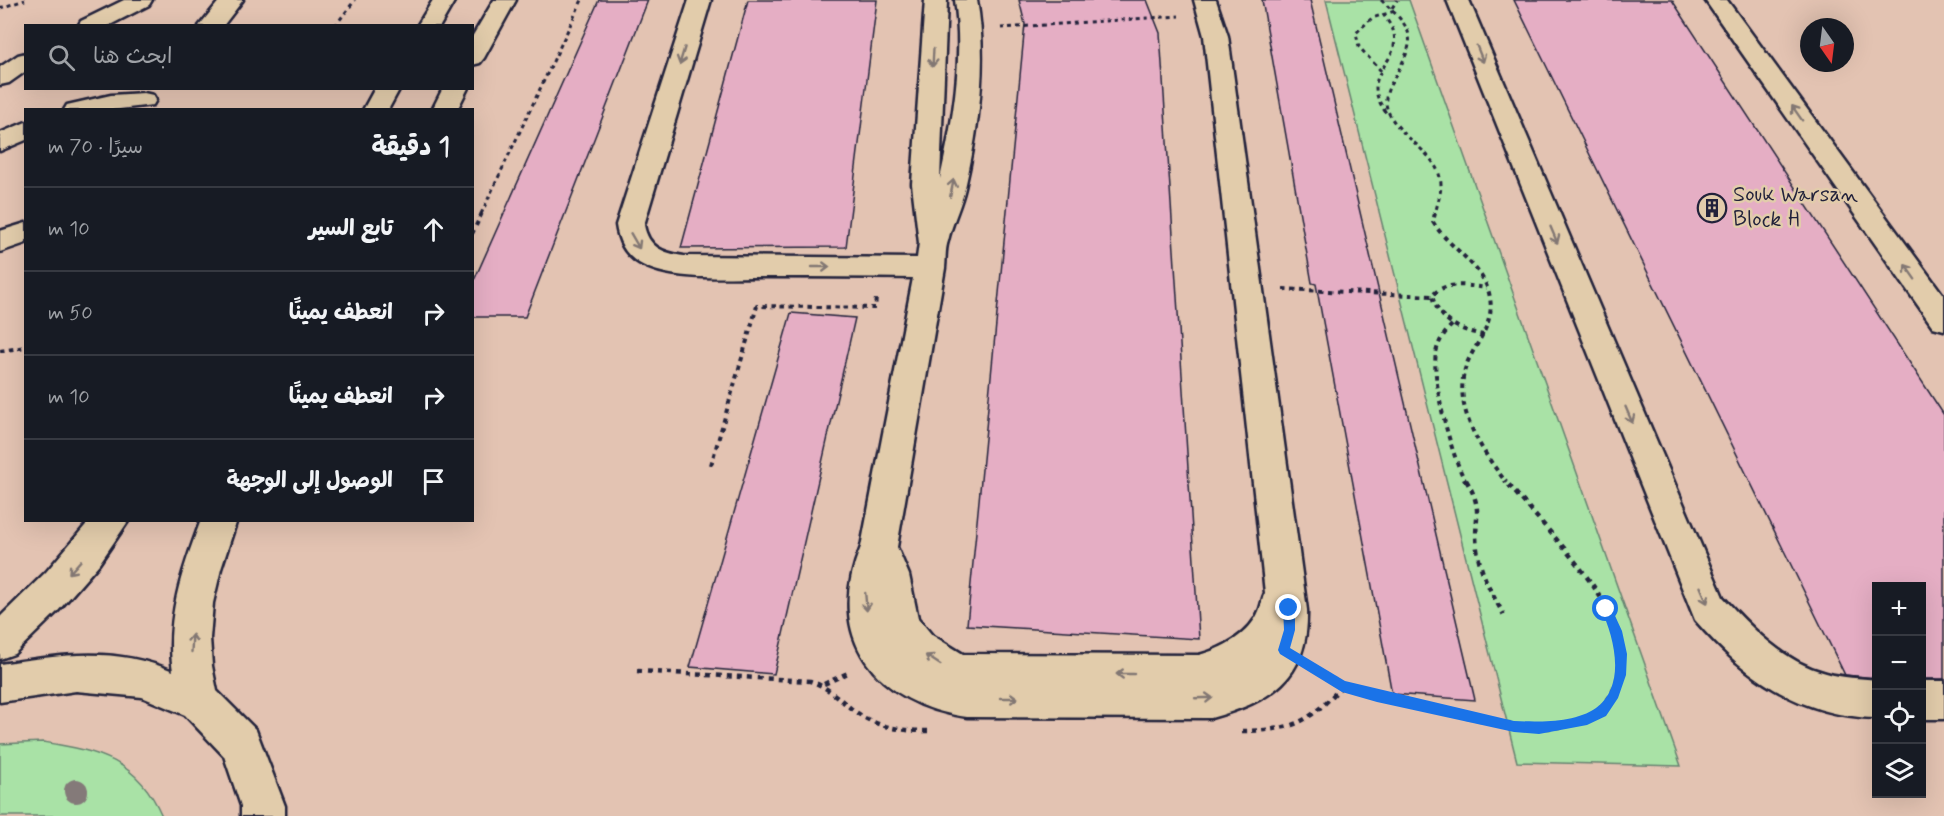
<!DOCTYPE html>
<html lang="ar">
<head>
<meta charset="utf-8">
<style>
  body { margin:0; font-family:Mynerve,"Playpen Sans Arabic",sans-serif; background:#242831; color:#f1f3f6; direction:rtl }
  .controls { position:absolute; right:18px; bottom:18px; display:grid; overflow:hidden; border-radius:0px; box-shadow:0 6px 24px #0002 }
  .controls button { width:54px; height:54px; display:grid; place-items:center; padding:0; border:0; border-bottom:2px solid #363941; background:#171b24; color:#f1f3f6; font:30px sans-serif }
  .compass { position:absolute; left:1800px; top:18px; width:54px; height:54px; border-radius:50%; background:#171b24; box-shadow:0 6px 24px #0002; rotate:166deg }
  .stop { position:absolute; width:18px; height:18px; margin:-14px; border:4px solid #1a73e8; border-radius:50%; background:#fff }
  .stop.end { background:#1a73e8; border-color:#fff; box-shadow:0 2px 6px #0008 }
  .list { margin:0; padding:0; list-style:none }
  h2 { display:flex; justify-content:space-between; align-items:center; height:78px; margin:0; padding:0 24px; font-size:26px }
  h2 small { font-size:20px; font-weight:400; color:#9ea1a6 }
  .list li { display:grid; grid-template-columns:39px 1fr auto; gap:18px; align-items:center; box-sizing:border-box; height:84px; padding:0 24px; border-top:2px solid #363941 }
  .list b { display:block; font-size:22px; white-space:nowrap }
  .list em { font-size:20px; font-style:normal; color:#9ea1a6 }
  .icon { flex:none; width:33px; height:33px; fill:none; stroke:currentColor; stroke-width:2; stroke-linecap:round; stroke-linejoin:round }
  .map { position:relative; flex:none; width:1944px; height:816px; overflow:hidden; direction:ltr }
  .search { position:absolute; background:#171b24; box-shadow:0 6px 24px #0002; left:24px; top:24px; width:450px; height:66px; display:flex; align-items:center; gap:15px; box-sizing:border-box; padding:0 21px; border-radius:0px; color:#9ea1a6; font-size:22px }
  .panel { position:absolute; background:#171b24; box-shadow:0 6px 24px #0002; left:24px; top:108px; width:450px; height:414px; border-radius:0px; direction:rtl }
  .map>svg:first-child { display:block }
</style>
</head>
<body>
<div class="map">
<svg width="1944" height="816" viewBox="0 0 1944 816">
  <rect width="100%" height="100%" fill="#e3c3b2"/>
  <filter id="ink" filterUnits="userSpaceOnUse"><feTurbulence type="fractalNoise" baseFrequency=".0167" numOctaves="2"/><feDisplacementMap in="SourceGraphic" scale="12" xChannelSelector="R" yChannelSelector="G"/><feConvolveMatrix kernelMatrix="1 2 1 2 8 2 1 2 1" color-interpolation-filters="sRGB"/></filter>
  <g filter="url(#ink)">
    <path fill="#a9e2a6" stroke="#668270" stroke-width="1.5" d="M1326,0H1409L1681,766L1517,762Z
      M43,742C99,751 138,760 162,816H0V744Z"/>
    <path fill="#e5aec4" stroke="#22223b" stroke-width="1.5" d="M599,0H648L525,317H472V285Z
      M748,0H877L846,247L681,248Z
      M1019,0H1147L1160,33L1199,639L967,625L1025,24Z
      M1262,0H1310L1475,700L1392,694L1316,284L1312,283Z
      M1514,0H1672L1944,415V679H1922V586H1876V678L1845,675Z
      M791,313L855,318L774,674L690,667Z"/>
    <g fill="none" stroke-linecap="round" stroke-linejoin="round">
      <g stroke="#22223b" stroke-width="5">
        <path id="minor" d="M124,0H152L149,5L108,26H78L81,21Z
          M220,0H243L223,26H199Z
          M689,0H711L644,225C648,247 663,253 684,256L917,258L919,243L912,184L925,0H947L940,179C953,120 964,59 955,0H977C988,61 979,127 965,188C961,206 952,223 948,241C945,249 946,259 945,268L897,547L909,575L918,618L932,635L963,654L1199,655C1222,649 1250,634 1259,611C1262,605 1262,598 1265,593L1204,36L1194,0H1216L1228,36L1307,610C1309,679 1271,701 1211,718L967,717C876,704 823,637 861,547L913,278C866,277 818,277 770,277C731,276 673,283 639,263C625,255 618,240 616,225Z
          M1447,0H1469L1723,597C1751,628 1784,662 1826,673C1843,678 1860,678 1876,680V718C1799,716 1744,677 1695,620Z
          M1705,0H1727L1944,296V330L1933,327Z
          M26,53V71L9,83L0,85V67L18,55Z
          M144,93L153,95L156,100L153,105L111,110H64L67,105L111,95Z
          M26,122V140L0,151V133Z
          M26,223V243L0,252V231Z
          M1922,681H1944V719H1922Z"/>
      </g>
      <g stroke="#22223b" stroke-width="5">
        <path id="tertiary" d="M433,0H455L440,26H417Z
          M494,0H516L484,58L480,63L472,65V37Z
          M375,88H400L388,110H363Z
          M443,88H468L457,110H432Z
          M90,520H129L99,564L58,611L14,654L0,659V617L46,572Z
          M201,520H237L221,569L213,603L210,638L212,666L217,691L256,730L285,806V816H241V806L224,756L185,715L142,697L76,691L0,702V664C62,655 113,646 173,671C165,619 183,568 201,520Z"/>
      </g>
      <path stroke="#22223b" stroke-width="3" stroke-dasharray="4 4" stroke-linecap="butt" d="M1381,0C1419,34 1415,40 1392,82C1388,88 1385,97 1386,104C1392,137 1442,151 1441,187C1440,196 1437,206 1435,214
        M0,8L25,0
        M1392,8L1397,0
        M1383,14C1386,19 1391,25 1393,30C1404,65 1355,71 1387,114
        M335,26L355,0
        M1001,28L1179,16
        M1381,71L1359,47L1356,33L1372,18L1395,11
        M481,214L582,0"/>
      <path stroke="#22223b" stroke-width="4" stroke-dasharray="4.5 4.5" stroke-linecap="butt" d="M1435,213L1433,222C1449,249 1485,265 1490,298C1494,321 1480,338 1470,357C1447,400 1480,449 1506,482
        M472,234L482,213
        M1283,289L1432,296
        M1452,325C1444,333 1438,342 1436,353C1431,379 1452,459 1466,482
        M1484,335C1460,331 1439,321 1432,296C1445,280 1469,286 1487,288
        M0,351L26,347
        M711,465L757,306L875,308L876,298"/>
      <path stroke="#22223b" stroke-width="4.5" stroke-dasharray="5 5" stroke-linecap="butt" d="M1466,480C1485,511 1473,518 1477,549C1480,573 1492,594 1504,615
        M1315,669C1356,697 1396,701 1443,711C1493,721 1579,750 1611,695C1622,676 1623,653 1617,633C1602,581 1540,524 1505,480
        M637,671L810,681C828,687 838,698 853,710C875,727 900,731 928,731
        M824,684L850,672
        M1242,731C1294,730 1307,724 1342,686"/>
      <use href="#minor" fill="#e2ccab" fill-rule="evenodd"/>
      <use href="#tertiary" fill="#e2ccab" fill-rule="evenodd"/>
    </g>
    <circle fill="#847a79" cx="76" cy="791" r="12"/>
    <defs><path id="oneway-shaft" d="M-6 0H5M1.5-3L5.5 0L1.5 3" fill="none" stroke-width="1.6" stroke-linecap="round" stroke-linejoin="round" transform="scale(1.5)"/></defs>
    <g stroke="#827773">
      <use href="#oneway-shaft" transform="translate(1480 54) rotate(68)"/>
      <use href="#oneway-shaft" transform="translate(682 56) rotate(107)"/>
      <use href="#oneway-shaft" transform="translate(933 58) rotate(93)"/>
      <use href="#oneway-shaft" transform="translate(1797 113) rotate(-125)"/>
      <use href="#oneway-shaft" transform="translate(952 188) rotate(-78)"/>
      <use href="#oneway-shaft" transform="translate(1554 235) rotate(67)"/>
      <use href="#oneway-shaft" transform="translate(635 241) rotate(60)"/>
      <use href="#oneway-shaft" transform="translate(821 267)"/>
      <use href="#oneway-shaft" transform="translate(1910 272) rotate(-125)"/>
      <use href="#oneway-shaft" transform="translate(1629 415) rotate(67)"/>
      <use href="#oneway-shaft" transform="translate(75 567) rotate(132)"/>
      <use href="#oneway-shaft" transform="translate(1704 595) rotate(67)"/>
      <use href="#oneway-shaft" transform="translate(866 602) rotate(85)"/>
      <use href="#oneway-shaft" transform="translate(192 643) rotate(-87)"/>
      <use href="#oneway-shaft" transform="translate(933 660) rotate(-147)"/>
      <use href="#oneway-shaft" transform="translate(1125 674) rotate(180)"/>
      <use href="#oneway-shaft" transform="translate(1009 698)"/>
      <use href="#oneway-shaft" transform="translate(1204 698) rotate(-2)"/>
    </g>
  </g>
  <path fill="#1a73e8" d="M1289,603L1295,608V630L1290,648L1345,681L1514,721C1539,722 1575,723 1596,708C1627,685 1614,637 1601,609L1606,604L1610,605L1622,631L1627,654L1626,675L1618,698L1606,716L1587,725L1539,734L1514,732L1377,702L1342,692L1280,654L1278,650L1284,630L1283,608Z"/>
  <defs>
    <g id="building-ring" transform="scale(1.5)"><circle r="9.5" fill="#e2ccab" stroke="#22223b" stroke-width="1.5"/><path d="M-4-6H4V6H1V3H-1V6H-4ZM-2.5-4.3h1.7v1.8h-1.7ZM.8-4.3h1.7v1.8H.8ZM-2.5-1h1.7V.8h-1.7ZM.8-1h1.7V.8H.8Z" fill="#22223b"/></g>
  </defs>
  <g fill-rule="evenodd">
    <use href="#building-ring" x="1712" y="208"/>
  </g>
  <g text-anchor="middle" dominant-baseline="central" stroke-width="5" stroke-linejoin="round" paint-order="stroke">
    <g font-size="22" fill="#22223b" stroke="#e2ccab" text-anchor="start">
      <text x="1733" y="195">Souk Warsan<tspan x="1733" dy="25">Block H</tspan></text>
    </g>
  </g>
</svg>
<div class="controls">
<button>+</button>
<button>−</button>
<button><svg class="icon" aria-label="locate" viewBox="0 0 24 24"><circle cx="12" cy="12" r="6"/><path d="M12 2v4M12 18v4M2 12h4M18 12h4"/></svg></button>
<button><svg class="icon" aria-label="layers" viewBox="0 0 24 24"><path d="M12 4l9 5-9 5-9-5zM3 14l9 5 9-5"/></svg></button>
</div>
<svg class="compass" viewBox="-18 -18 36 36"><path d="M0-13l5 13h-10z" fill="#e53935"/><path d="M0 13l5-13h-10z" fill="#9ea1a6"/></svg>
<div class="stop" style="left:1606px;top:609px"></div>
<div class="stop end" style="left:1289px;top:608px"></div>
<div class="search"><svg class="icon" aria-label="search" viewBox="0 0 24 24"><circle cx="10" cy="10" r="6"/><path d="M15 15l6 6"/></svg>ابحث هنا</div>
<section class="panel">
<h2>1 دقيقة<small>سيرًا · 70 m</small></h2>
<ul class="list">
<li><svg class="icon" aria-label="ahead" viewBox="0 0 24 24"><path d="M12 20V5M6 11l6-6 6 6"/></svg><div><b>تابع السير</b></div><em>10 m</em></li>
<li><svg class="icon" aria-label="right" viewBox="0 0 24 24"><path d="M7 20v-9h11M14 6l5 5-5 5"/></svg><div><b>انعطف يمينًا</b></div><em>50 m</em></li>
<li><svg class="icon" aria-label="right" viewBox="0 0 24 24"><path d="M7 20v-9h11M14 6l5 5-5 5"/></svg><div><b>انعطف يمينًا</b></div><em>10 m</em></li>
<li><svg class="icon" aria-label="arrive" viewBox="0 0 24 24"><path d="M6 21V4h12l-3 4 3 4H6"/></svg><div><b>الوصول إلى الوجهة</b></div></li>
</ul>
</section>
</div>
</body>
</html>
